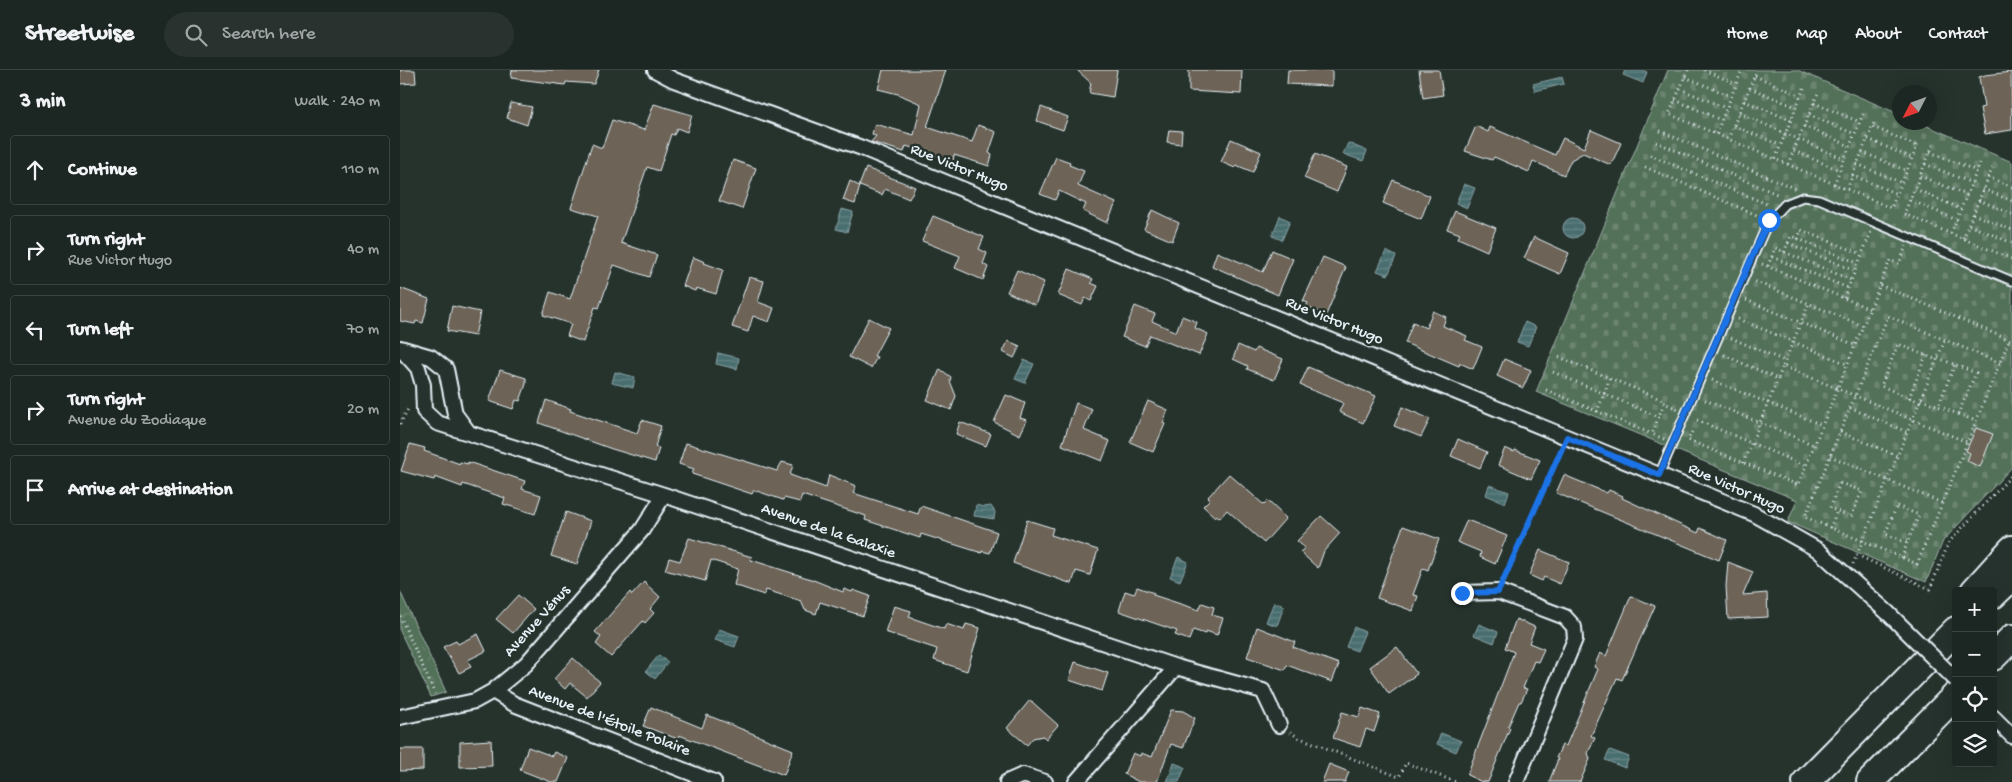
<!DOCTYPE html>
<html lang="en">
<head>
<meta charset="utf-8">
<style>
  body { margin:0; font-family:"Gochi Hand",sans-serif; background:#29322f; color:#f1f3f6 }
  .controls { position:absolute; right:15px; bottom:15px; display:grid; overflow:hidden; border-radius:5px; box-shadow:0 5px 20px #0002 }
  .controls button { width:45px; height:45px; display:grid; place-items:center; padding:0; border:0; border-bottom:1px solid #3a4340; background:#1c2622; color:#f1f3f6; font:25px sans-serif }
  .compass { position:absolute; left:1492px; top:15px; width:45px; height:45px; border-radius:50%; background:#1c2622; box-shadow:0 5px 20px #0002; rotate:228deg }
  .stop { position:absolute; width:15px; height:15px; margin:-11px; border:4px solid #1a73e8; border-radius:50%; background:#fff }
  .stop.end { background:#1a73e8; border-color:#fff; box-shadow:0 1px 5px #0008 }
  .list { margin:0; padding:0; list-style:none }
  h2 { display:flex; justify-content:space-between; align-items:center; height:65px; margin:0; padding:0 20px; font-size:21px }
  h2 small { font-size:16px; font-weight:400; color:#a0a5a5 }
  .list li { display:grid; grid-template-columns:32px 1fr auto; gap:15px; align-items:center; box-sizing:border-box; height:70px; margin:0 10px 10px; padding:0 10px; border:1px solid #3a4340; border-radius:5px }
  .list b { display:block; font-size:19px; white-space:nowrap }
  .list p { margin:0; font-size:16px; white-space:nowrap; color:#a0a5a5 }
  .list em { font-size:16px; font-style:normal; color:#a0a5a5 }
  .icon { flex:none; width:28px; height:28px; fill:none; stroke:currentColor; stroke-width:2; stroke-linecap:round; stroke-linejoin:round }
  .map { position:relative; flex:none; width:1612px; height:712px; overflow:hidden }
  header { display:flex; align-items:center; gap:30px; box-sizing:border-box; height:70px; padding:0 25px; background:#1c2622; border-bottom:1px solid #3a4340 }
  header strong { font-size:24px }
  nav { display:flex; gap:28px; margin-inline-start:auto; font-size:18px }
  .search { width:350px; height:45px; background:#29322f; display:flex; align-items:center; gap:12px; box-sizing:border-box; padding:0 18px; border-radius:28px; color:#a0a5a5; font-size:19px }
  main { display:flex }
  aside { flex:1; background:#1c2622 }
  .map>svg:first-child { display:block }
</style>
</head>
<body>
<header>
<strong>Streetwise</strong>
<div class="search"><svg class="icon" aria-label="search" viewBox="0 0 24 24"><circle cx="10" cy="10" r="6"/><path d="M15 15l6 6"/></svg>Search here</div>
<nav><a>Home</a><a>Map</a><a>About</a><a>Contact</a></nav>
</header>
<main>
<aside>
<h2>3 min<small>Walk · 240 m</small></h2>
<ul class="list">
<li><svg class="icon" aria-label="ahead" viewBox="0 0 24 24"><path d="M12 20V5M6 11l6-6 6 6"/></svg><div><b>Continue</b></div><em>110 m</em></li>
<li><svg class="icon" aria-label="right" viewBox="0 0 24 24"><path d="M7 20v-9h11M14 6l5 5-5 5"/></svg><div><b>Turn right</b><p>Rue Victor Hugo</p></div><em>40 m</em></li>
<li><svg class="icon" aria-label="left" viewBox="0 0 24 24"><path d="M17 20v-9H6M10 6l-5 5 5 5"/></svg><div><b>Turn left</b></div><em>70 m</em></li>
<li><svg class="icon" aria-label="right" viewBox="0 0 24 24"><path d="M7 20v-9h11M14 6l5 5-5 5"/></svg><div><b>Turn right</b><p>Avenue du Zodiaque</p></div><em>20 m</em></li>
<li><svg class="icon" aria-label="arrive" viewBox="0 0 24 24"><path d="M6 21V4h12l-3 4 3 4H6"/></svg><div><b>Arrive at destination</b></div></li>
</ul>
</aside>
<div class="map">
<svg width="1612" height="712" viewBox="0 0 1612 712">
  <defs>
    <pattern id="cemetery-stones" width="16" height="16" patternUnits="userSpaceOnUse" patternTransform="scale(1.25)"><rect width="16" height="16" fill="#537058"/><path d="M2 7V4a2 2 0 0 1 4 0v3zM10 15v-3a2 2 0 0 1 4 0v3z" fill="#6c8571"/></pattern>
    <pattern id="park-crowns" width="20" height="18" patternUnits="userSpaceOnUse" patternTransform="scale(1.25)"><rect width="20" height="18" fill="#537058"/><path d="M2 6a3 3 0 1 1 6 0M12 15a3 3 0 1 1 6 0" fill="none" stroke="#6c8571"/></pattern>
    <pattern id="water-rules" width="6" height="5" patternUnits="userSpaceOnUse" patternTransform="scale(1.25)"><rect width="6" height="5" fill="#4a6e6f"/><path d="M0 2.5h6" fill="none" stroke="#648384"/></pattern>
  </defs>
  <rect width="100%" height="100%" fill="#26332d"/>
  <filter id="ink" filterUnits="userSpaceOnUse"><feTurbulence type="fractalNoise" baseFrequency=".02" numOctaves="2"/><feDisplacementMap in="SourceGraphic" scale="10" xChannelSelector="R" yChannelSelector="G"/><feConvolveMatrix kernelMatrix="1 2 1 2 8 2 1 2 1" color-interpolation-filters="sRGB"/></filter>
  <g filter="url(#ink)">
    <path fill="url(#cemetery-stones)" stroke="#9eb0a8" d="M1268,0H1397L1499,44L1500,52L1520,53L1612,92V397L1543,471L1526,512L1388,452L1397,430L1136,322Z"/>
    <path fill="url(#park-crowns)" stroke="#9eb0a8" d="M0,521L46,622L31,627L0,561Z"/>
    <path fill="url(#water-rules)" stroke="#89a2a6" d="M1225,0H1242L1247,2L1243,13L1223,5Z
      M1162,7L1164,14L1135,21L1133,14Z
      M948,73L967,81L963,91L943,84Z
      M1064,114L1075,118L1067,138L1056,133Z
      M442,139L453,142L447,162L436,159Z
      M880,146L890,151L882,170L872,166Z
      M1163 158a10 10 0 1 1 20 0a10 10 0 1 1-20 0Z
      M986,181L996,186L988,205L977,201Z
      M1125,252L1136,257L1128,276L1117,272Z
      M318,283L339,288L337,299L316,294Z
      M624,290L634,294L625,313L615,309Z
      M215,302L235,307L233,318L212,313Z
      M1089,415L1109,422L1105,433L1086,425Z
      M576,435L584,437L591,436L595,442L594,449L574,446Z
      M778,487L788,492L780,511L770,507Z
      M874,532L884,536L877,556L866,552Z
      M1079,554L1098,562L1094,573L1074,565Z
      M954,557L965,562L957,581L946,577Z
      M319,559L339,566L335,577L315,570Z
      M259,585L268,592L255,609L246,601Z
      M1041,663L1061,671L1056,682L1037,674Z
      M1210,680L1229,687L1225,698L1205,690Z
      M774,693L785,697L779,712H767Z"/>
    <path fill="#6d6456" stroke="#e8f1f8" d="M0,0H15L16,13L0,14Z
      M112,0H199L194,14L166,12L165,15L111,8Z
      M483,0H546L527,57L572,72L578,55L596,62L589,83L592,85L589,96L554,85L553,91L506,76L504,82L471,72L476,66L472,64L475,54L514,65L521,34L498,24L478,19Z
      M677,0H717L713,27L689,23L691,13Z
      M789,0H842L841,24L789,21Z
      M888,0H932V16L887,14Z
      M1019,0H1039L1043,25L1023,28Z
      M1611,2L1612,60L1585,64L1580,38L1584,37L1579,7L1585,5Z
      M111,33L132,37L127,55L107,48Z
      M254,34L292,45L287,62L277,58L274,65L271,64L259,101L247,97L221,173L257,185L249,207L214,195L199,238L195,237L183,272L167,266L171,254L143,245L150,222L170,229L198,146L171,138L192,74L202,78L212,50L244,60Z
      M641,37L668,47L663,60L637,51Z
      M1076,56L1088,62L1090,57L1155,85L1163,68L1184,78L1191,60L1221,73L1211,95L1183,83L1171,90L1164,105L1133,91L1129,102L1094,87L1092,90L1065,81Z
      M769,60L782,61L781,74L767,72Z
      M831,69L861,82L853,102L836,95L835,98L821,92Z
      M915,84L947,97L937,122L904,108Z
      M656,87L670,92L669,95L684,101L678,116L716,133L707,153L683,141L686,134L659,121L655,130L640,124Z
      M333,90L356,98L342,139L319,131Z
      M466,98L515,117L509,129L485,119L482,125L460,116L455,134L443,130L450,111L459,116Z
      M993,110L1030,126L1021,149L983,133Z
      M752,140L779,153L772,171L744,159Z
      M1055,141L1096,158L1087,181L1058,168L1060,164L1047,159Z
      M533,146L584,167L579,179L587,183L583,194L588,197L583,210L555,198L560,186L522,171Z
      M1134,167L1169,183L1160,204L1124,188Z
      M872,180L893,189L878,225L812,196L817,182L863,202Z
      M293,187L305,192L304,193L323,200L316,224L296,218L295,221L283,216Z
      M923,187L946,197L926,245L906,237L908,233L903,231Z
      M669,199L693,209L691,213L698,216L691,231L685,228L682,235L658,225Z
      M617,200L644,212L635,235L607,222Z
      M349,207L364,211L358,232L374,238L369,252L353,246L348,262L332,257Z
      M0,218L29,229L23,253L16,251L15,254L0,251Z
      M52,236L80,242L75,266L47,261Z
      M735,236L755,244L752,251L776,262L782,246L797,252L795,258L808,264L799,285L750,265L745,276L722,267Z
      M1033,241L1046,247L1043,256L1067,266L1065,270L1082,277L1073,299L1060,293L1059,296L1005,273L1013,252L1026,258Z
      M469,248L489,258L474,286L477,287L471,298L449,287Z
      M608,271L620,276L614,288L603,282Z
      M838,275L854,282L856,278L883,289L874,310L847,299L848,296L833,289Z
      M1104,289L1131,300L1123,318L1097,306Z
      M908,297L976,326L963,353L939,342L943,333L900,315Z
      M540,299L551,307L550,311L556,326L551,340L527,330Z
      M100,300L126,308V314L120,331L116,330L113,339L89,331Z
      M606,325L625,333L620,348L627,350L620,365L594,352Z
      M146,330L171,339L170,341L237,363L242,350L261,356L255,377L259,378L255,392L212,379L139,353Z
      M748,331L768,340L763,353L765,354L753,382L730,372Z
      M676,333L692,339L684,360L710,371L702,391L662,375Z
      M1002,337L1030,349L1021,367L994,356Z
      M560,352L591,364L586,376L556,364Z
      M1576,358L1593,364L1580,397L1567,391L1570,383L1566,381Z
      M1058,369L1087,382L1080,398L1051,386Z
      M286,373L377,401L382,392L393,395L390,405L426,418L429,405L456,416L453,423L518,444L521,436L597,462L590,483L582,481V483L521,464L520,468L465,450L466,446L402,425L400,432L384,428L383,430L354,420L352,424L292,404L294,399L279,394Z
      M10,374L25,378L24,381L60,394V392L68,394V392L125,411L122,419L141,425L135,444L103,434L105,428L63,414L62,417L35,407L34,410L1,401Z
      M1105,378L1114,382L1115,380L1140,390L1131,409L1098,395Z
      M829,404L864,435L868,431L886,448L864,473L827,440L820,448L816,445L815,447L803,436L810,429L808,427Z
      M1164,405L1207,423L1209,420L1223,426L1222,428L1298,463L1300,458L1327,470L1319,490L1156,423Z
      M166,442L191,451L177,494L151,486Z
      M921,446L940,463L924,481L918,498L900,482L905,478L897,471Z
      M627,450L653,458L651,465L698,480L690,505L676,501L672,514L613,493Z
      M1067,450L1107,466L1095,494L1080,487L1081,482L1057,472Z
      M1003,456L1039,469L1028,500L1023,498L1013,525L1018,526L1013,541L977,528Z
      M289,468L352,487L351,490L411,509L443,522L444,519L452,522L453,520L470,526L463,546L420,532L416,544L405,540L401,531L366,520L364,525L334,515L338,499L311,490L305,511L265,500L269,488L280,491Z
      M1140,480L1169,492L1160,514L1144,507L1142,511L1129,505Z
      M1328,492L1353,502L1343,525L1367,523L1368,547L1328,549L1326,516Z
      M244,512L260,527L250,539L254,543L245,553L243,551L211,587L196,574L201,567L195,562L230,522L232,525Z
      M737,517L754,523L753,525L799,540L802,533L814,537L812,545L823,548L817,565L806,561L805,564L793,560L789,570L775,565L777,561L719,541L725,521L734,524Z
      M118,525L134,539L113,563L96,549Z
      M1231,526L1255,536L1222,610L1217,608L1191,666L1195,668L1188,683L1190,689L1180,712H1149L1158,689L1156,688L1162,675L1166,676L1198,599L1194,597L1200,583L1206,586Z
      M494,536L511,541L509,547L544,559L546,554L564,560L566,554L580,558L567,601L534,590L537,579L485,562Z
      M1116,549L1135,557L1129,573L1144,579L1138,592L1134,591L1123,618L1127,619L1121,632H1119L1108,657L1110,658L1088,712H1082L1067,705L1114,582L1105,578Z
      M857,557L895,572L893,577L939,594L932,612L887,595L885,600L847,587Z
      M78,564L86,581L68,590L71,597L59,603L43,577L56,571L58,574Z
      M997,577L1017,604L989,624L970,597Z
      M173,588L200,612L187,627L170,613L165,619L154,609Z
      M675,592L708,603L702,621L669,610Z
      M630,630L658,655L646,669L643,666L633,668L627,675L607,658Z
      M251,637L302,658L307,645L393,680L384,705L279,665L278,669L243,656Z
      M962,638L980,644L974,662L966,659L960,677L933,668L942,642L959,647Z
      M771,640L783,641L795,648L783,678L771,674L757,712H739L724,704L733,683L740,686L741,683L752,687Z
      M91,670L92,696L60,697V672Z
      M128,677L152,686L154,682L168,688L158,712H151L120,700Z
      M0,679H23V700L0,701Z
      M929,694L949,702L945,712H922Z"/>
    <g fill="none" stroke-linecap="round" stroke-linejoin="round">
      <g stroke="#e8f1f8" stroke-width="11">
        <path id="lane" d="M1259,405L1368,152L1385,134L1403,127L1419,129L1612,211"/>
      </g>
      <g stroke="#e8f1f8" stroke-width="18">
        <path id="street" d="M255,0L274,10L462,78L1354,444L1418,480L1488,543
          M0,278L31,287L46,299L55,344L69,363
          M1,279L18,298L23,315L24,341L37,353L264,425L776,597
          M1062,523L1099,522L1165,547L1174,557L1175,569L1116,712
          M93,621L114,634L314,712
          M0,647L75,631L93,621L126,594L242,460L264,425
          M1593,647L1612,666
          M607,712L623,705L645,712
          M676,712L776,597L863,621L879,655"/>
      </g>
      <g stroke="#e8f1f8" stroke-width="30">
        <path id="highway" d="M1574,521L1612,479
          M1593,525L1612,507
          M1593,587L1612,568
          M1406,712L1556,560
          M1470,712L1556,625"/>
      </g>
      <path stroke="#e8f1f8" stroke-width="3" stroke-dasharray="1 4" stroke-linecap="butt" d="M1288,0L1269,44L1375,89
        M1304,0L1336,14
        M1355,6L1401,26
        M1285,7L1331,26
        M1350,18L1396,37
        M1404,18L1375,89L1491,138L1519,72
        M1280,19L1326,38
        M1275,30L1321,50
        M1344,31L1391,50
        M1414,33L1460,52
        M1339,43L1444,89
        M1409,45L1455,64
        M1334,56L1380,75
        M1404,56L1450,76
        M1473,57L1517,76
        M1260,61L1396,119
        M1316,64L1342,0
        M1328,69L1357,0
        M1468,69L1512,88
        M1256,72L1379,125
        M1533,75L1504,144L1612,189
        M1394,81L1439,100
        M1462,82L1507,101
        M1530,82L1577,101
        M1250,85L1369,135
        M1388,94L1418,23
        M1457,94L1502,113
        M1525,94L1572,113
        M1245,97L1359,146
        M1452,105L1497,124
        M1520,106L1567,125
        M1588,107L1612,117
        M1434,114L1463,44
        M1447,119L1475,50
        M1515,119L1561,139
        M1583,119L1612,131
        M1510,130L1557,150
        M1579,130L1612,144
        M1573,144L1612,160
        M1569,155L1612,173
        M1551,163L1580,93
        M1563,168L1593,97
        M1398,169L1401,160L1462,184
        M1388,173L1455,201
        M1384,182L1391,166L1458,193
        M1372,187L1448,218
        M1362,194L1470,239
        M1368,196L1375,178L1451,210
        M1480,215L1612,271
        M1444,228L1471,162
        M1346,230L1455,275
        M1338,249L1447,294
        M1463,256L1490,190L1499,194L1506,176
        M1331,268L1385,291
        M1324,285L1378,309L1383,296L1567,372
        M1159,287L1265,331L1264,333
        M1538,288L1576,303L1558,344L1538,336L1555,294
        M1600,293L1488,246L1405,447L1517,494C1548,419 1579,345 1609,270
        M1383,296L1409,233
        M1153,302L1259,347
        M1312,310L1422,355
        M1146,320L1252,364
        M1509,328L1526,285
        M1521,329L1538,336
        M1305,330L1414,375
        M1520,332L1481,316L1498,274L1537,290
        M1450,338L1507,362
        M1197,342L1210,308
        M1558,344L1576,351
        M1297,350L1405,396
        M0,354L9,337
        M1292,362L1288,370L1398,415L1463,256L1354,211L1353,212
        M1440,362L1498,386
        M1264,369L1252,364L1264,333L1278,339
        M1430,386L1542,433
        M1343,393L1378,309
        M1440,413L1462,421L1451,447L1430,438Z
        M1497,436L1519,445L1507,473L1485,464Z
        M1430,458L1437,441
        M1457,485L1530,519L1549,472L1612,405
        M1502,488L1507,473
        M1453,494L1545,270
        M1104,510L1162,379
        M0,546L35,624
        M890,662L898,667L999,707L1006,693L1056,712"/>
      <use href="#lane" stroke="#26332d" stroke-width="7"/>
      <use href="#street" stroke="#26332d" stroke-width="14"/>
      <use href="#highway" stroke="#26332d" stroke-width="26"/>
      <g stroke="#e8f1f8" stroke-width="18" stroke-linecap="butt">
        <path id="street-bridge" d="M1488,543L1556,610"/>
      </g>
      <use href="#street-bridge" stroke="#26332d" stroke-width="14"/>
    </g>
  </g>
  <g fill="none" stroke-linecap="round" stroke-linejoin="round" filter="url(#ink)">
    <path stroke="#1a73e8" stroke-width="6" d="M1062,523L1098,522L1167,367L1259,405L1351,189L1369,150"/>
  </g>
  <g text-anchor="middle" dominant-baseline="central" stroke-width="5" stroke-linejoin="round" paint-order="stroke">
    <g font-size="16" fill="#e8f1f8" stroke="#26332d">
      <text transform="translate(559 99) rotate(22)">Rue Victor Hugo</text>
      <text transform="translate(934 252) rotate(22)">Rue Victor Hugo</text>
      <text transform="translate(1336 420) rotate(24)">Rue Victor Hugo</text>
      <text transform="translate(428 462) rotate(19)">Avenue de la Galaxie</text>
      <text transform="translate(138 552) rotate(-48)">Avenue Vénus</text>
      <text transform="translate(209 652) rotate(21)">Avenue de l'Étoile Polaire</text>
    </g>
  </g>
</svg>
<div class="controls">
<button>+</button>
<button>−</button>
<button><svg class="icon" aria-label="locate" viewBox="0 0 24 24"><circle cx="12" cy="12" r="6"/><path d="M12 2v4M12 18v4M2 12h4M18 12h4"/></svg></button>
<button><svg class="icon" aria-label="layers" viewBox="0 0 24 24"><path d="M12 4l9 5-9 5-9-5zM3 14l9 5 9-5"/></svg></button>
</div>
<svg class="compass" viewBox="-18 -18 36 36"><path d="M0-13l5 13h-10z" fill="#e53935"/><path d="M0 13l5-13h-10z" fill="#a0a5a5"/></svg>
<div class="stop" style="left:1369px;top:150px"></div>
<div class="stop end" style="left:1062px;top:523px"></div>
</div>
</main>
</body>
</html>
